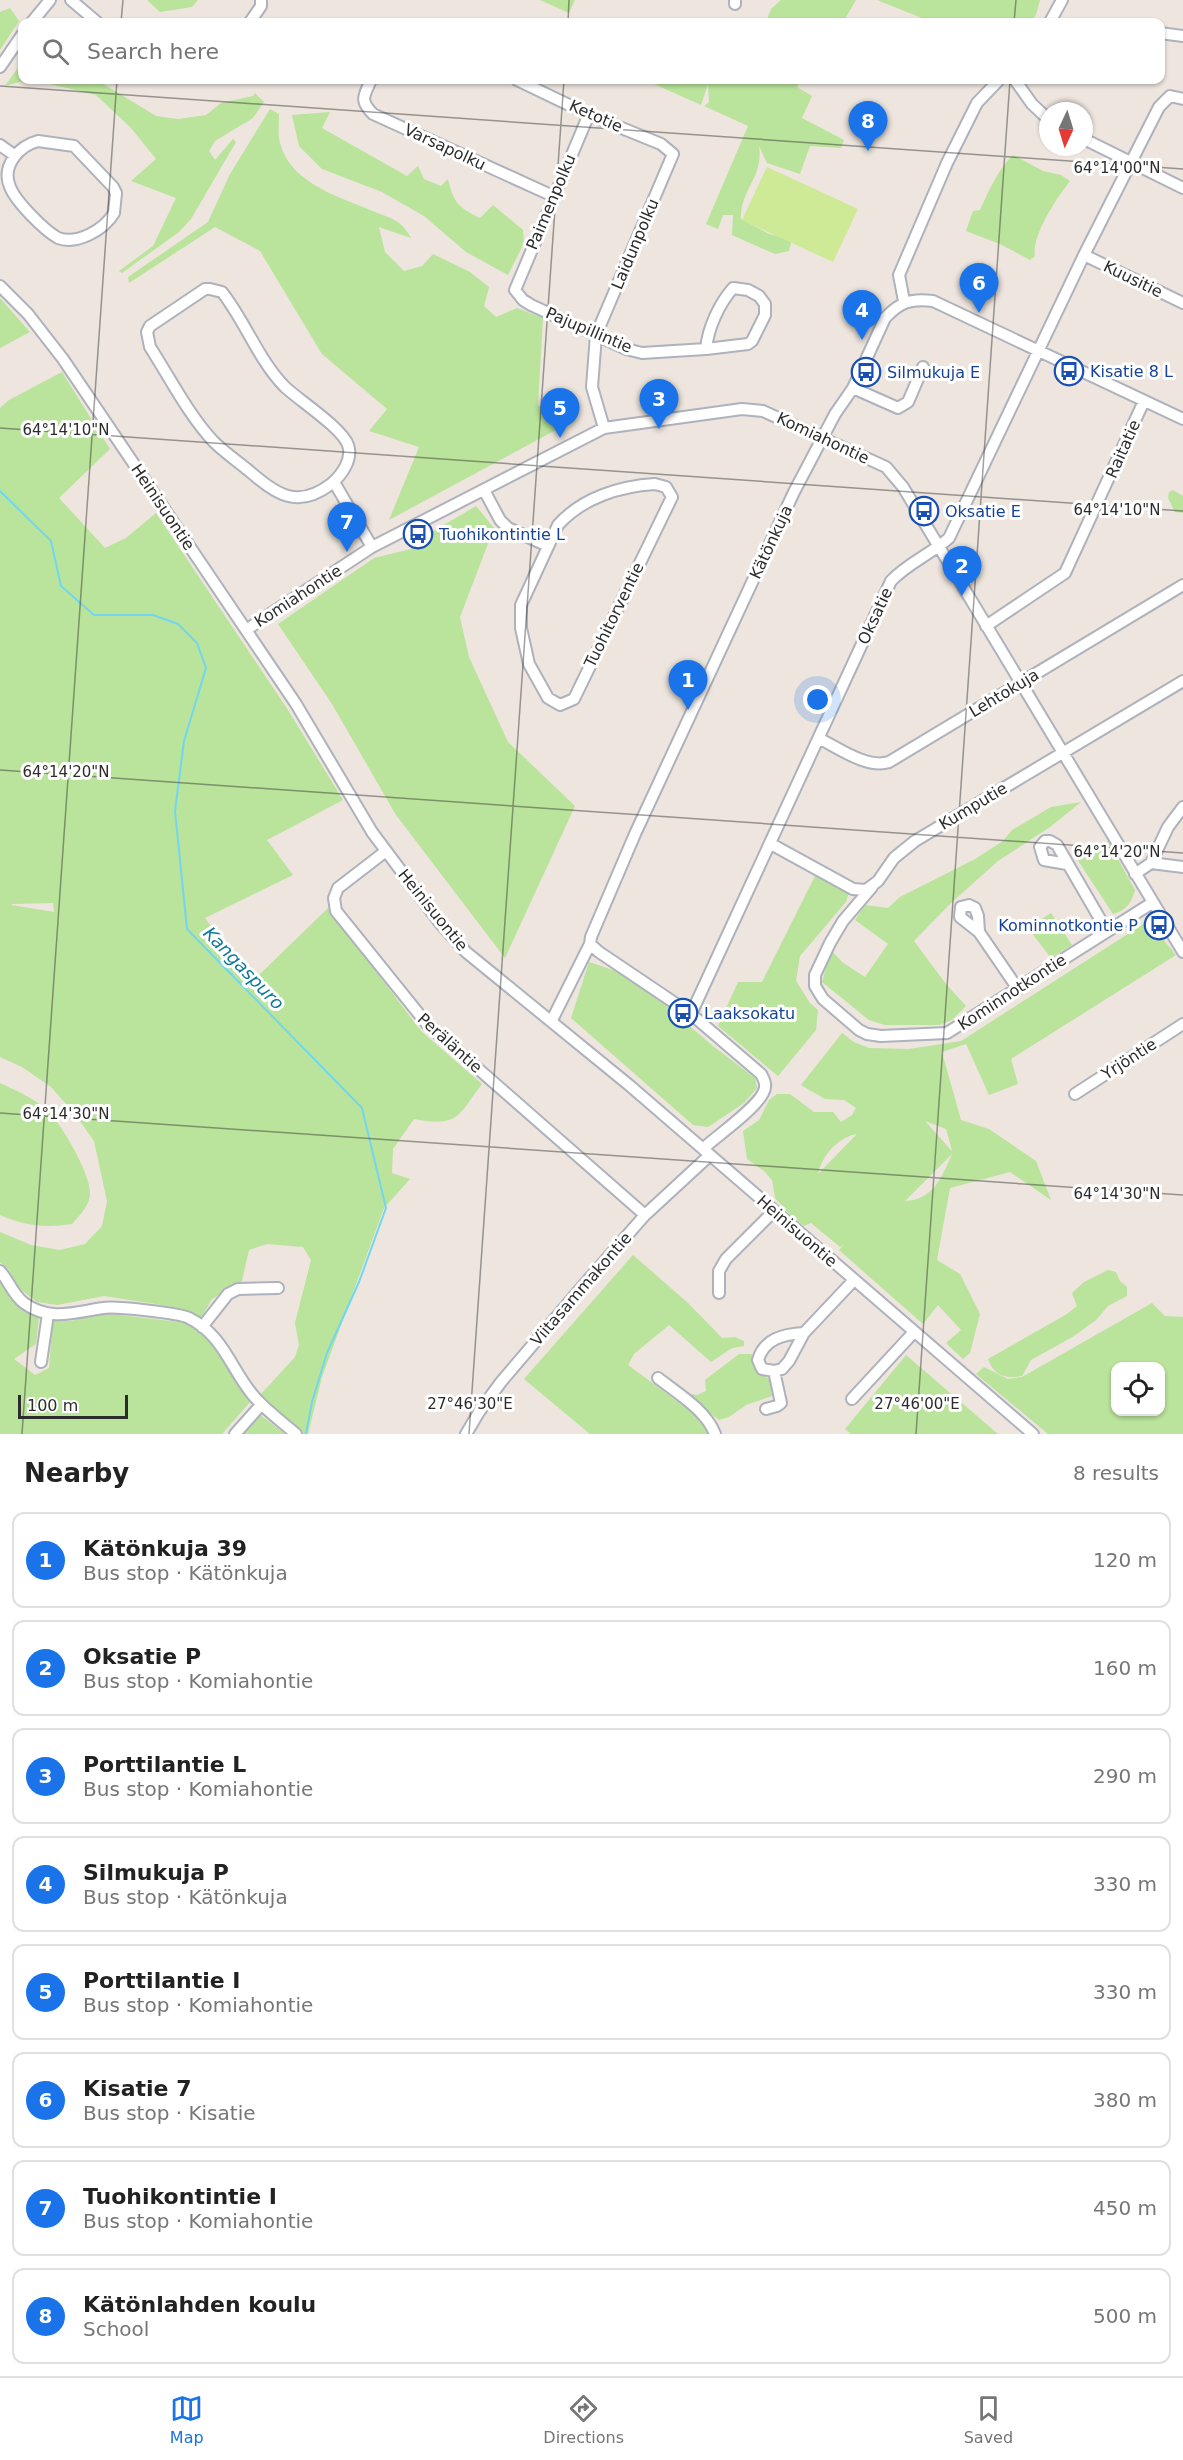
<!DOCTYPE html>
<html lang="en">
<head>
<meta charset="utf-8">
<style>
  body { margin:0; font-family:"DejaVu Sans",sans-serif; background:#f6f6f6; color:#222 }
  .controls { position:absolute; right:18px; bottom:18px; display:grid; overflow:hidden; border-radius:12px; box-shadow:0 2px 4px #0004 }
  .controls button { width:54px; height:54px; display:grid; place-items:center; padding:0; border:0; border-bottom:2px solid #e0e0e0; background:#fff; color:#222; font:30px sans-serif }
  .compass { position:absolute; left:1039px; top:102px; width:54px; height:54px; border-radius:50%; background:#fff; box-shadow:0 2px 4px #0004; rotate:184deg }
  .scale { position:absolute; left:18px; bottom:15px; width:110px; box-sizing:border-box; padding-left:6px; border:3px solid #2c2c2c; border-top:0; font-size:16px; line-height:21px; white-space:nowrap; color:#2c2c2c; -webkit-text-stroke:4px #fff; paint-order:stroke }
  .you { position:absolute; left:818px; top:700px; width:21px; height:21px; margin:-15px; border:4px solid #fff; border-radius:50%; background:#1a73e8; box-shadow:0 0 0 9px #1a73e833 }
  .badge { display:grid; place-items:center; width:39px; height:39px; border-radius:50%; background:#1a73e8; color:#fff; font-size:20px; font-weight:700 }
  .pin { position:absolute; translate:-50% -50px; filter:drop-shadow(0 2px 3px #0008) }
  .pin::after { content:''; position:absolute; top:32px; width:21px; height:18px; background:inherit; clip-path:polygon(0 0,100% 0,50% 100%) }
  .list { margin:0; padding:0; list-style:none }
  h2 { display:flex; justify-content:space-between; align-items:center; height:78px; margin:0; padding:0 24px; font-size:26px }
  h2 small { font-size:20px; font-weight:400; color:#767676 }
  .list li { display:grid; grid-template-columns:39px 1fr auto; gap:18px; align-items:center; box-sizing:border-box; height:96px; margin:0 12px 12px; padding:0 12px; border:2px solid #e0e0e0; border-radius:12px }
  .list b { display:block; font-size:22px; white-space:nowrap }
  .list p { margin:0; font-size:20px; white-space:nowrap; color:#767676 }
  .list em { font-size:20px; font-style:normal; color:#767676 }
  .icon { flex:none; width:33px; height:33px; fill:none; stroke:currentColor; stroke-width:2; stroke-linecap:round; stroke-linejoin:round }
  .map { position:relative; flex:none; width:1183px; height:1434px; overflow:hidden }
  .search { position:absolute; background:#fff; box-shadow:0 2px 4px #0004; left:18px; right:18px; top:18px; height:66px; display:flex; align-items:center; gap:15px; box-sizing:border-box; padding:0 21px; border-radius:12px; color:#767676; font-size:22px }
  .sheet { height:942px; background:#fff }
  nav { display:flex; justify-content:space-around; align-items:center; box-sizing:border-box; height:84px; border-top:2px solid #e0e0e0; background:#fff; font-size:16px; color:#767676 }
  nav a { display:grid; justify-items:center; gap:3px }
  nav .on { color:#1a73e8 }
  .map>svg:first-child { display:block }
</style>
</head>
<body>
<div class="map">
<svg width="1183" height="1434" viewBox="0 0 1183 1434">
  <rect width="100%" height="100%" fill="#ede5de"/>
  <path fill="#bae39b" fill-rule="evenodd" d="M147,0H198L192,7L160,12Z
    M540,0H575L569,13Z
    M781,0H856L843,22L830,20L828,22H766L771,9Z
    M877,0H1040L1036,15L1030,22H932Z
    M10,8L19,21L0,50V12Z
    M22,62V80H27L5,86Z
    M33,80H97L156,116L178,119L206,115L221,103L253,96L255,93L264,102L253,118L215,141L209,151L215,160L233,139L236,142L191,219L179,232L122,273L119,271L153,246L176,198L131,181L156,159L131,128L96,95Z
    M645,80H800L797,87L812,96L802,118L844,140L841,148L810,146L800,174L767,163L759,146C764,177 740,190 741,219L769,234L784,237L791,243L789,251L775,254L732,235L733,215H723L718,229L706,224L748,126L704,106L709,102L708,84L701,105Z
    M270,109L279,114C279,122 278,130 279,138C287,183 338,196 375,212C393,219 401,220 411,238L379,227L385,252L404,271L422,266L433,254L470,272L489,287L484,306L496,317L517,308L543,318L538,405L565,425L389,520L419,447L369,431L387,409L322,354L260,251L215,227L129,283L128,277L208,222L230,174Z
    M330,112L322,128L407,176L418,166L424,179L441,186L448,179C453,202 459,208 480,218L493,205L523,230L524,243L508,275L466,252L424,216L382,192L322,169L299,146L292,115Z
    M1013,155L1043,171L1061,175L1070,181C1058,196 1031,236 1035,256L1030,260L1000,244L966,231L973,211L980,210C989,190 998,170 1013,155Z
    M0,298L30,332L0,348Z
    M62,372L110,449L59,498L105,548L126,538L156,513L288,710L343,800L267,840L293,875L205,918L228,948L257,977L328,908L421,1031L482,1084C457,1117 459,1127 414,1119L393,1149L392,1173L410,1179L384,1208L322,1377L308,1434H303L261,1394L295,1357L299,1345L295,1323L311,1260L303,1247L267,1244L249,1250L242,1281L212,1299L201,1318L169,1306L104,1296L57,1305L37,1302L20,1289L8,1269L0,1262V1232L31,1245L60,1250L85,1244L102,1226L107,1201L94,1141L75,1114L51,1087L22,1067L0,1057V408L9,400ZM53,903L54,912L11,905L12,904Z
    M1173,490L1183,496V513L1175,512L1168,498L1169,492Z
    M476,506L494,528L460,617L469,657L508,742L575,806L505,958L396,815L332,704L278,624L374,558L411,549L432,532Z
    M1081,802L1050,827L998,861L951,903L914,941L946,984L966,1006L952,1020L939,1025H885L869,1020L822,982L831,950L842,962L865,977L888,944L855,920L865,905L888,908L900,897L975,859L1003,841L1012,830L1051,807Z
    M1108,841L1135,890C1132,902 1126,911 1113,914L1077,859Z
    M816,874L849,892L846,902L800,956L796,981L810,1003L818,1010L816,1030L778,1076L718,1026L738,982H762Z
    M1051,913L1072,945L1051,958L1028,928Z
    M1148,921L1176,955L1011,1059L1018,1084L989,1095L966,1044L942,1052L961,1120L989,1129L1036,1161L1051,1200L1010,1172L950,1188L937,1260L960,1274L980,1314L970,1353L963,1359L946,1343L961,1330L938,1305L923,1324L839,1250L844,1244L840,1247L811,1223L804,1226L793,1218L775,1198L772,1180L764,1171L747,1159L743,1131L759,1120L769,1100L777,1094H790L814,1112H833L841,1122L852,1115L856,1108L844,1100L825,1099L801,1085L842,1033L854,1042L869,1048L909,1049L961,1041ZM925,1121L946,1129L952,1150H951ZM856,1134V1135L818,1174C822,1156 837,1138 856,1134ZM952,1154C942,1177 933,1200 905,1201Z
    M589,962L619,972L658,999L713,1046L755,1078L757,1088L744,1103L708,1127L693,1125L571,1018Z
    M0,1083C15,1090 36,1099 48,1111C62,1125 90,1173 90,1193C90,1205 80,1215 72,1224C46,1228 25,1226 0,1215Z
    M633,1255L688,1303L722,1338L735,1337L744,1341V1346L732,1348L711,1362L669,1325L634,1354L628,1365L704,1421L711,1434H590L524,1379Z
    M1108,1270L1116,1272L1120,1281L1127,1287V1296L1108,1306L1096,1320L1074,1336L1031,1360L1022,1376C1006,1379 994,1376 988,1359L1067,1314L1077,1306L1072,1293L1084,1282Z
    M0,1280L16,1303L39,1317L36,1344L14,1359L35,1375L49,1368L53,1319L71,1321L103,1313L187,1323L216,1345L233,1377L251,1401L222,1434H0Z
    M1152,1303L1165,1316L1183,1317V1434H1048L976,1374L984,1367L1008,1379L1022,1377ZM1116,1366H1160V1412H1116Z
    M739,1354H752L753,1367L770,1380L772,1396L746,1405L729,1417L719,1420L685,1393L697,1395L706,1391L705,1380Z
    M906,1355L998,1434H851L845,1429Z
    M259,1414L285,1434H241Z"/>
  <path fill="#ceea97" d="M767,167L858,209L833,262L742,220Z"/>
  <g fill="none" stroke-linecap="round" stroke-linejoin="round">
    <path stroke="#72d7ee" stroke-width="2" d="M0,491L51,541L61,586L94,615H153L178,624L197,643L206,668L184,741L175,811L187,929L362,1108L386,1208L359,1282L327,1353L312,1402L306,1434"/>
    <g stroke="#aeb2bc" stroke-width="14">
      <path id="minor" d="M71,0L97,22
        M735,4V0
        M32,22L50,0
        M250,22L261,6V0
        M1050,22L1062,0
        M1160,33L1183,36
        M0,67L22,35
        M371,80C364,96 359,100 373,114L553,196
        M517,80L592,116L661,144L673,154L596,335L592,387L604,428
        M1015,80L1032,104L1048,119
        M589,114L515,290L523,300L531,305L626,349L642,353L706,349C708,328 719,304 733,288L748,290L759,296L765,304V315L752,341L748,344L706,349
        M1084,139L1183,188
        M38,141L74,146L113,187L116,193L114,213C104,230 77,245 58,238C44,230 16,202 10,187C1,166 19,146 38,141Z
        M0,145L14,155
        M1084,255L1183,303
        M0,286L28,314L63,359L296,704L372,832L440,923L466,952L629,1085L1033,1434
        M205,289H210L222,292C245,321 259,361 285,387C300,401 342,428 348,445C353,459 342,475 331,484C297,510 276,494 248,470C237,461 224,452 213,441C188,414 170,378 150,347L147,332L150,326Z
        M904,301L899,275L947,163L977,103L999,80
        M853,388L898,408L908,402L923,367
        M334,482L372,547
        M655,484L666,487L672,497L574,699L560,705L548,698L529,664L521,628V605L558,525C582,498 620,486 655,484Z
        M484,490L500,520L508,528L548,546
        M986,626L1065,573L1144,401
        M246,630L372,547L604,428L742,409L763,411L886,467L903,487L1183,952
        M820,739C839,748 867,769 889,762L1183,585
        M771,844L853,889L866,890L878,881L894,858L915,841L1183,681
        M386,851L338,888L334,898L336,911L427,1024L645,1215
        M1151,863L1168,827L1183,807
        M1067,864L1044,860L1040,847L1045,841H1050L1057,845L1107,931
        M1135,874L1151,863L1183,867
        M872,887L843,921L830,943L815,975V986L823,999L859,1030L867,1034L881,1036L947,1033L1152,903
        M979,932L960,917L961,907L969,905L975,908L978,916L979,932L1018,989
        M590,944L599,952L691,1014L761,1074C763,1078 766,1082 765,1087C764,1104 716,1136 703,1149
        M691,1014L891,581C908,563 931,554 949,538L1084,255L1159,107L1170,96L1183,99
        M552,1020L590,944L591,937L635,834L794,492L835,414L853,388L885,318C900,302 911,298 933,301L1183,419
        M1075,1094L1183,1024
        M0,1271C9,1281 13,1295 24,1303C50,1322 75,1312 103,1308C115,1306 179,1313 189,1318C223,1335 230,1367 252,1394C264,1409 281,1421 296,1434
        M719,1293V1271L726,1259L774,1211
        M202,1327L228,1294L238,1289L278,1288
        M804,1333C783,1334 764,1339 758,1360L762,1369L774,1371L782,1369L789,1361L804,1333L854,1280
        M41,1362L48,1314
        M658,1378C677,1393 706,1410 715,1434
        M852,1399L914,1332
        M766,1409L777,1406L781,1403L774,1371
        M235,1434L261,1405
        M466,1434L479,1412L501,1382L582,1287L645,1215L710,1155"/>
    </g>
    <use href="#minor" stroke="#fff" stroke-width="10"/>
  </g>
  <path fill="none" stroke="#2c2c2c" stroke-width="1.5" stroke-opacity="0.45" d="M121,22L123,0M568,22L569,0M1014,22L1016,0M0,86L1183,169M0,428L1183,511M0,770L1183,853M0,1113L1183,1195M22,1434L117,80M469,1434L564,80M916,1434L1010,80"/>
  <defs>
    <g id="bus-ring" transform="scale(1.5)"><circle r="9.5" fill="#fff" stroke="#1a4fb4" stroke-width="1.5"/><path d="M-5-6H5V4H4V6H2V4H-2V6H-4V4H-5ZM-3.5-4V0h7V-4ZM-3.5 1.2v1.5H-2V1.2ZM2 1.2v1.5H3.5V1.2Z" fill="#1a4fb4"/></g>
  </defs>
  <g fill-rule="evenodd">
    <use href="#bus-ring" x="1069" y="371"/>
    <use href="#bus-ring" x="866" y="372"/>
    <use href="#bus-ring" x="924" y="511"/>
    <use href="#bus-ring" x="418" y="534"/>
    <use href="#bus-ring" x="1159" y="925"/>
    <use href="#bus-ring" x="683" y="1013"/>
  </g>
  <g text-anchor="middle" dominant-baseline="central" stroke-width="6" stroke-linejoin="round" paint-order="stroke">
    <g font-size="16" fill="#2c2c2c" stroke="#fff">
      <text transform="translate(596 116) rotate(24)">Ketotie</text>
      <text transform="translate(445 147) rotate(25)">Varsapolku</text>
      <text transform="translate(551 202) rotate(-67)">Paimenpolku</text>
      <text transform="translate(635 244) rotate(-67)">Laidunpolku</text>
      <text transform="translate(1133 279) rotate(26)">Kuusitie</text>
      <text transform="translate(589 330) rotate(23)">Pajupillintie</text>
      <text transform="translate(823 438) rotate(25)">Komiahontie</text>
      <text transform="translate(1123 449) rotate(-66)">Raitatie</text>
      <text transform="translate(163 507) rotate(56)">Heinisuontie</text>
      <text transform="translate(771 542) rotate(-65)">Kätönkuja</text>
      <text transform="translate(298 596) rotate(-33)">Komiahontie</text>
      <text transform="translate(614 615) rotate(-64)">Tuohitorventie</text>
      <text transform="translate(875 616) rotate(-65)">Oksatie</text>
      <text transform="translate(1004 693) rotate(-31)">Lehtokuja</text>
      <text transform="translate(973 806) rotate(-31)">Kumputie</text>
      <text transform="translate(433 910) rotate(51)">Heinisuontie</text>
      <text transform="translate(1012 992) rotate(-33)">Kominnotkontie</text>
      <text transform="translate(450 1043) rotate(42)">Peräläntie</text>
      <text transform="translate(1129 1059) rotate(-33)">Yrjöntie</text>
      <text transform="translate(797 1231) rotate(41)">Heinisuontie</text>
      <text transform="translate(581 1289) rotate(-49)">Viitasammakontie</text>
    </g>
    <g font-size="16" fill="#164399" stroke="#fff" text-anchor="start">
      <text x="1090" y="371">Kisatie 8 L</text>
      <text x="887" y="372">Silmukuja E</text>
      <text x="945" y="511">Oksatie E</text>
      <text x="439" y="534">Tuohikontintie L</text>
      <text x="1138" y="925" text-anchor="end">Kominnotkontie P</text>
      <text x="704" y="1013">Laaksokatu</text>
    </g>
    <g font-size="18" font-style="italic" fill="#0f789c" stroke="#fff">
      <text transform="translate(244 968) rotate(46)">Kangaspuro</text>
    </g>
  </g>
  <g font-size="15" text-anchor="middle" fill="#2c2c2c" stroke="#fff" stroke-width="6" stroke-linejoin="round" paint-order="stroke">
    <text x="1117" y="173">64°14'00"N</text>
    <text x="66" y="435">64°14'10"N</text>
    <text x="1117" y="515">64°14'10"N</text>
    <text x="66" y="777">64°14'20"N</text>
    <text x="1117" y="857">64°14'20"N</text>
    <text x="66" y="1119">64°14'30"N</text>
    <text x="1117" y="1199">64°14'30"N</text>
    <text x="470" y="1409">27°46'30"E</text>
    <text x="917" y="1409">27°46'00"E</text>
  </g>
</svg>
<div class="controls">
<button><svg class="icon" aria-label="locate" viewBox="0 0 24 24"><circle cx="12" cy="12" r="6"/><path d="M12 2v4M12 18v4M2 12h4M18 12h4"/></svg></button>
</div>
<svg class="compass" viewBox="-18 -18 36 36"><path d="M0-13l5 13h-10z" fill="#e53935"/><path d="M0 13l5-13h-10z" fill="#767676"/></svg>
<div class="scale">100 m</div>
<div class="you"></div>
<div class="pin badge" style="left:688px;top:710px">1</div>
<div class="pin badge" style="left:962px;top:596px">2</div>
<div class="pin badge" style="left:659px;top:429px">3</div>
<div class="pin badge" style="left:862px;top:340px">4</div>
<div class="pin badge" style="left:560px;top:438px">5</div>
<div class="pin badge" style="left:979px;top:313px">6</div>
<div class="pin badge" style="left:347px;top:552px">7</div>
<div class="pin badge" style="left:868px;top:151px">8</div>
<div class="search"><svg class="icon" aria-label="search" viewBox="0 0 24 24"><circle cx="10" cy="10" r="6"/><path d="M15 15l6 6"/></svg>Search here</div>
</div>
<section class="sheet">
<h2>Nearby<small>8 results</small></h2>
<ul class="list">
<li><span class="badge">1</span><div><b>Kätönkuja 39</b><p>Bus stop · Kätönkuja</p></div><em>120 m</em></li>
<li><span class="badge">2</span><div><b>Oksatie P</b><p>Bus stop · Komiahontie</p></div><em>160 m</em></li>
<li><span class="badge">3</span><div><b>Porttilantie L</b><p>Bus stop · Komiahontie</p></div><em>290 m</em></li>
<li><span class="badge">4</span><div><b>Silmukuja P</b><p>Bus stop · Kätönkuja</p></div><em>330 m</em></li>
<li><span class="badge">5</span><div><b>Porttilantie I</b><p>Bus stop · Komiahontie</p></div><em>330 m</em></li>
<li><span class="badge">6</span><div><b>Kisatie 7</b><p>Bus stop · Kisatie</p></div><em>380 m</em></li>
<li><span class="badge">7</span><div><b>Tuohikontintie I</b><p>Bus stop · Komiahontie</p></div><em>450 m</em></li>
<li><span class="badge">8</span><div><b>Kätönlahden koulu</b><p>School</p></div><em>500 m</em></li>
</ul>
</section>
<nav>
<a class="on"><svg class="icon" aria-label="map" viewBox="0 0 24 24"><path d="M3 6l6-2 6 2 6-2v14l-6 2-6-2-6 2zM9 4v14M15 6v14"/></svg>Map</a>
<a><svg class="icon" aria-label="directions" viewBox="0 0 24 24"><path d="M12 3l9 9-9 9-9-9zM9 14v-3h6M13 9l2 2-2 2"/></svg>Directions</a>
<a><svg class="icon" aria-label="saved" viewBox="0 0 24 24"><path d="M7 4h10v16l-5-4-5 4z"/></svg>Saved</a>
</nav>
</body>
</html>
